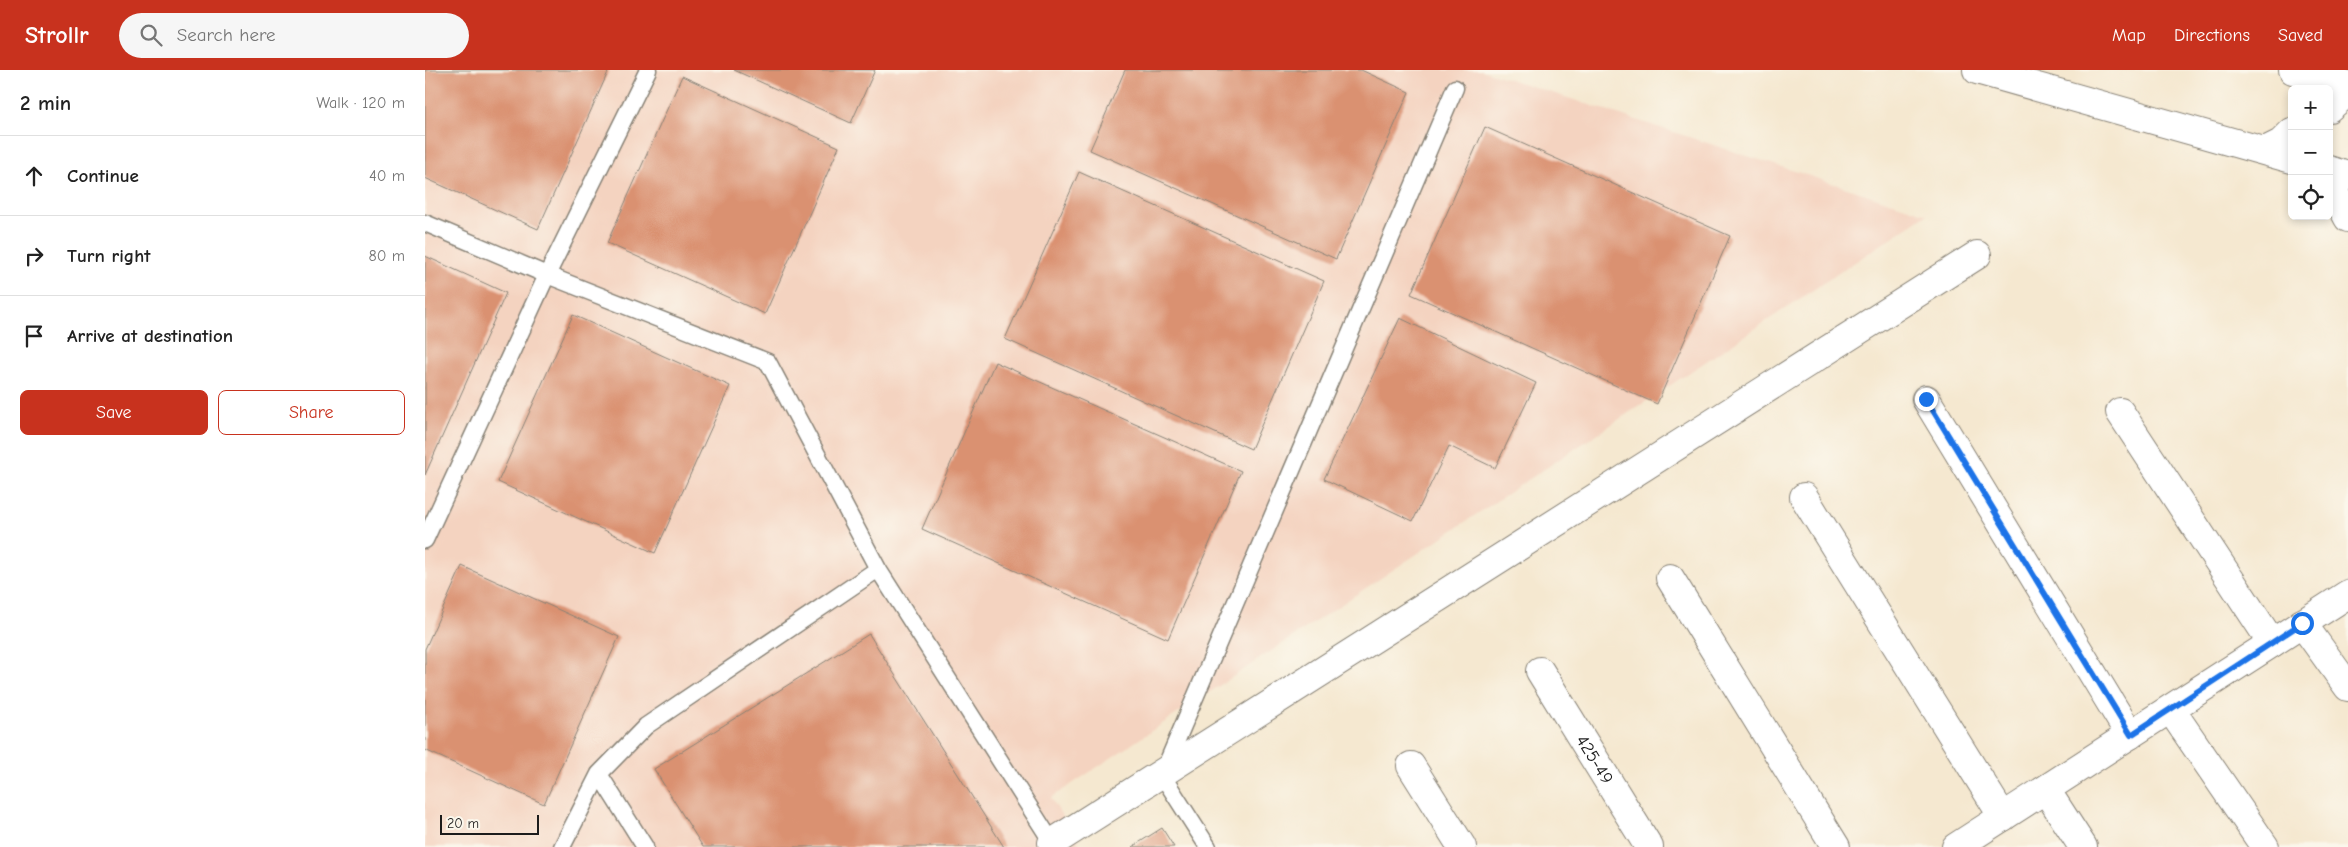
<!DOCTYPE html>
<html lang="en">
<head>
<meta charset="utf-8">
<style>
  body { margin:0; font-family:"Comic Neue",sans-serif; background:#f6f6f6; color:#222 }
  .controls { position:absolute; right:15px; top:15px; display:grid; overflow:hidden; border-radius:8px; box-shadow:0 2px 8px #0003 }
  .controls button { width:45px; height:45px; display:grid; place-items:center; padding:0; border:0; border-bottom:1px solid #e0e0e0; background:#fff; color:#222; font:25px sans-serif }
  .scale { position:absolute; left:15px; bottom:12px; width:99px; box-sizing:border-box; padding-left:5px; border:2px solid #1c1c1c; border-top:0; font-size:14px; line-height:18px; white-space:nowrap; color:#1c1c1c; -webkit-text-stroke:4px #fbf7ec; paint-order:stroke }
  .stop { position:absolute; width:15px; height:15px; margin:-11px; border:4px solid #1a73e8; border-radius:50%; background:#fff }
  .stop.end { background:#1a73e8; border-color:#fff; box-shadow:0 1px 5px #0008 }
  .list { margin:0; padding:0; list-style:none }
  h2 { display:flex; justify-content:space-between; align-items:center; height:65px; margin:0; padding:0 20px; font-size:21px }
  h2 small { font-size:16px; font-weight:400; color:#767676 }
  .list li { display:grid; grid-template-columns:32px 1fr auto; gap:15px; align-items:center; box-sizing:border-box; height:80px; padding:0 20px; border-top:1px solid #e0e0e0 }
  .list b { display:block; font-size:19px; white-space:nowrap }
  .list em { font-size:16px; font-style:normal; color:#767676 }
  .actions { display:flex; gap:10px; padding:15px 20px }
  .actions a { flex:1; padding:11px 0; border:1px solid #c8321e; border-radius:8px; text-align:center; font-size:18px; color:#c8321e }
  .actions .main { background:#c8321e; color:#fff }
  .icon { flex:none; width:28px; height:28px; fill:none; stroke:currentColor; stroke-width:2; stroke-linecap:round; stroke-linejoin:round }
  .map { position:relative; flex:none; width:1923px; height:777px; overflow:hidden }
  header { display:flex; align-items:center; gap:30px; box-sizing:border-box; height:70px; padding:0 25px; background:#c8321e; color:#fff }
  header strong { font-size:24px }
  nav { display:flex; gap:28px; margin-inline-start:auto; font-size:18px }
  .search { width:350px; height:45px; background:#f6f6f6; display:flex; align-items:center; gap:12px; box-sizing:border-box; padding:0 18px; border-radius:28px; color:#767676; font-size:19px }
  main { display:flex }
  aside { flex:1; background:#fff }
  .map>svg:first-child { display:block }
</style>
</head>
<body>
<header>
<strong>Strollr</strong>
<div class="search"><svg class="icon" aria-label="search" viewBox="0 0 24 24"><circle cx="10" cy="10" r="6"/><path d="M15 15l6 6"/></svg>Search here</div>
<nav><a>Map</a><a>Directions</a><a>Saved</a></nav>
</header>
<main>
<aside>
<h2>2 min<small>Walk · 120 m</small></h2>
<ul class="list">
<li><svg class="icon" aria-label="ahead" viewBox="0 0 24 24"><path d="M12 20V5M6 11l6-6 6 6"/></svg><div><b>Continue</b></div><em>40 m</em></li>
<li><svg class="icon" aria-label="right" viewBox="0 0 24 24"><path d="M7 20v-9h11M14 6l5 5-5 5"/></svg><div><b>Turn right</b></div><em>80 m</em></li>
<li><svg class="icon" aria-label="arrive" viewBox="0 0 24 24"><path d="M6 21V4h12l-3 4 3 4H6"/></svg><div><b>Arrive at destination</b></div></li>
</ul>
<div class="actions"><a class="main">Save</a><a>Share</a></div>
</aside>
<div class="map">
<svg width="1923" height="777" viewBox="0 0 1923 777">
  <rect width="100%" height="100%" fill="#fbf7ec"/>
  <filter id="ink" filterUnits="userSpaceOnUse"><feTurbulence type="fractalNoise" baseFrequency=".02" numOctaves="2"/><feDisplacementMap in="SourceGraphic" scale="10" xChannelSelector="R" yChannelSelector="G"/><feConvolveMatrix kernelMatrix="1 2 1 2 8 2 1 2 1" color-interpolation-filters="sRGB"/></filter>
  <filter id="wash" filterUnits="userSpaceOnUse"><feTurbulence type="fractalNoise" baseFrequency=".0096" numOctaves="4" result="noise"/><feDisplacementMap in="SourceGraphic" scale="20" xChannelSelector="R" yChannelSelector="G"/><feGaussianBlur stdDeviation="1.12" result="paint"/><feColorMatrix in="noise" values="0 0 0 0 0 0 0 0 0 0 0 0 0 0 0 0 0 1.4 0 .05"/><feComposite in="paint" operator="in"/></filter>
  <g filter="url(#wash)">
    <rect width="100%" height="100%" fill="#f5e8d0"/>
    <path fill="#f4d3c0" d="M0,0H1056L1502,144L626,728L656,777H0Z"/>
    <g id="blocks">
      <path fill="#da9171" d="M0,0H184L113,159L0,108Z
        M309,0H450L426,53Z
        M700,0H936L984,22L911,189L665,80Z
        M257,6L414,77L340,244L182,173Z
        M1060,57L1305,166L1232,334L986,224Z
        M654,102L899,211L826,379L580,269Z
        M0,186L81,223L0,405Z
        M148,245L305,316L230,483L73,412Z
        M975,248L1111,313L1070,398L1024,376L988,451L899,409Z
        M570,292L816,401L743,569L497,459Z
        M37,496L194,567L119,734L0,680V579Z
        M444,564L579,777H278L229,699Z
        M737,758L749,777H707Z"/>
    </g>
  </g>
  <g filter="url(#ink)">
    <use href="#blocks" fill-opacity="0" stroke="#888276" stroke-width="1"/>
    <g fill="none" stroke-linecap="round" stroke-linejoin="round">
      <g stroke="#888276" stroke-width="19">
        <path id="service" d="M0,153L122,205L343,292L453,499L630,777
          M0,470L122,205L223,0
          M174,704L220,777
          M137,777L174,704L221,656L453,499
          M783,777L737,705L1030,18"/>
      </g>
      <g stroke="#888276" stroke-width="30">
        <g id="minor">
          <path d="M1904,101L1908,120L1923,148"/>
          <path d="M1501,329L1705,665"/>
          <path d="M1695,342L1847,573"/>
          <path d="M1379,427L1578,747"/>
          <path d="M1245,508L1411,777"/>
          <path d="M1877,553L1923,617"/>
          <path id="s1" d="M1115,601L1224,777"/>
          <path d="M1746,640L1840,777"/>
          <path d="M986,696L1037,777"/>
          <path d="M1621,720L1658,777"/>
          <path d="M627,773L1552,185"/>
          <path d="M1531,777L1923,524"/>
        </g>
      </g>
      <g stroke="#888276" stroke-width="30">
        <path id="secondary" d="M1552,0L1867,89
          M1868,0L1923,16
          M1904,38L1923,22
          M1840,81L1856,73L1867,62
          M1904,100L1923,106"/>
      </g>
      <use href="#service" stroke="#fff" stroke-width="16"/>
      <use href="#minor" stroke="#fff" stroke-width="28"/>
      <use href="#secondary" stroke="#fff" stroke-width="28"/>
    </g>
  </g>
  <g fill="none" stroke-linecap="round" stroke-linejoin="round" filter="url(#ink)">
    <path stroke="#1a73e8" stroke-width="6" d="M1501,329L1706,665L1877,553"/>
  </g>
  <g text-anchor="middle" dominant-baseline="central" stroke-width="4" stroke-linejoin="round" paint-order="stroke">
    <g font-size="18" fill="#1c1c1c" stroke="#fbf7ec">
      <text stroke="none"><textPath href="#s1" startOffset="104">425-49</textPath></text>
    </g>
  </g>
</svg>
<div class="controls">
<button>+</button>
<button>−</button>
<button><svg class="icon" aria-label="locate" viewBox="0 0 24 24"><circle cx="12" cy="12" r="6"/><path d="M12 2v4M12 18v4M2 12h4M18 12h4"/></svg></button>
</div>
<div class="scale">20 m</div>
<div class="stop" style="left:1877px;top:553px"></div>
<div class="stop end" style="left:1501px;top:329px"></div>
</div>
</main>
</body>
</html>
